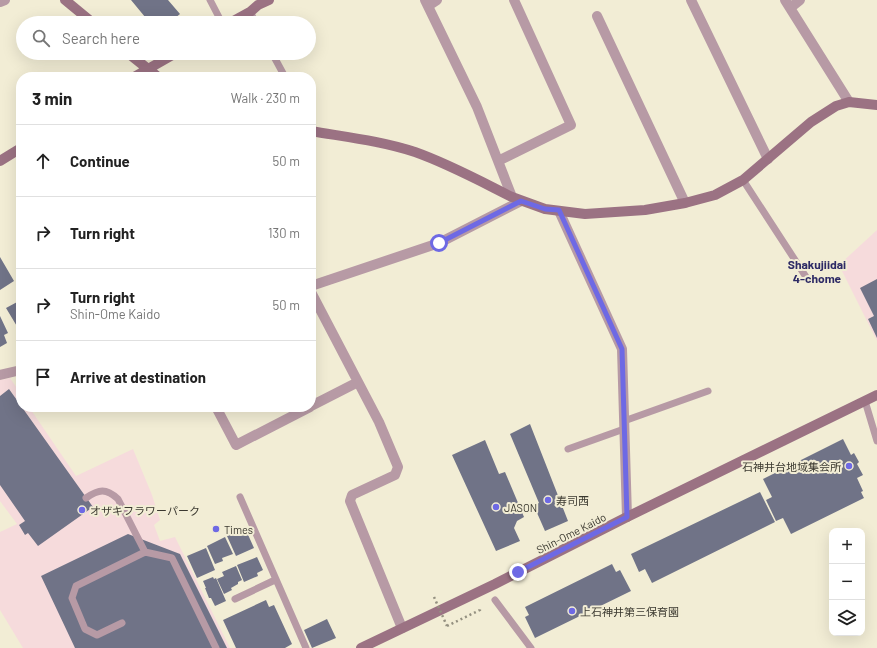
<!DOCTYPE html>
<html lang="en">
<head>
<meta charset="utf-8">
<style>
  body { margin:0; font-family:Barlow,"Noto Sans JP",sans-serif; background:#f2f2f2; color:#222 }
  .controls { position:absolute; right:12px; bottom:12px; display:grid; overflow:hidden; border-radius:8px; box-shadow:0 4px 16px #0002 }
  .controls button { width:36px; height:36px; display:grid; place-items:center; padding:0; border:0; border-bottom:1px solid #e0e0e0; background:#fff; color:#222; font:20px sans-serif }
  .stop { position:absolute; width:12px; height:12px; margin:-9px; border:3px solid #6e69e4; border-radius:50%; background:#fff }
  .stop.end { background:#6e69e4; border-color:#fff; box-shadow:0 1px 4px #0008 }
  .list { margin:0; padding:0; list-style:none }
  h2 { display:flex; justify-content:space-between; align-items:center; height:52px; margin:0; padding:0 16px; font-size:17px }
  h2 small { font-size:13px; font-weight:400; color:#767676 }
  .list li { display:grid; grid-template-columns:26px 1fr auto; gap:12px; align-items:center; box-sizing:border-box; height:72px; padding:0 16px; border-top:1px solid #e0e0e0 }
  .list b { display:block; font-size:15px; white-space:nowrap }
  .list p { margin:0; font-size:13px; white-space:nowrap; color:#767676 }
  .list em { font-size:13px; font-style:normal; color:#767676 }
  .icon { flex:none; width:22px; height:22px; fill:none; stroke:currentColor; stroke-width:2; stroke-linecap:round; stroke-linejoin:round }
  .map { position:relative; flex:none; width:877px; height:648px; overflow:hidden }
  .search { position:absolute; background:#fff; box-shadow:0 4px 16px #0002; left:16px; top:16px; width:300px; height:44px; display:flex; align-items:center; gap:10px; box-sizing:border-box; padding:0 14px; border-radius:22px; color:#767676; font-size:15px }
  .panel { position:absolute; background:#fff; box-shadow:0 4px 16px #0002; left:16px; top:72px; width:300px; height:340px; border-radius:16px }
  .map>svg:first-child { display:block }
</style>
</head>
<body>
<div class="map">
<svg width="877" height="648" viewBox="0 0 877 648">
  <rect width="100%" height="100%" fill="#f2edd5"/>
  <path fill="#f6dbdc" d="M877,230V341L839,265Z
    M10,378L21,394V407H29L76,476L133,449L152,495L160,520L154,525L160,541L175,537L230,648H23L0,610V532L17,524L0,501V380Z"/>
  <path fill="#707387" d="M131,0H168L180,14L169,23H150Z
    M0,257L14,281L0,290Z
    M877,279V338L868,319L874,316L860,288Z
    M19,301L21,304V333L6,308Z
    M0,316L8,333L4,335L7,343L0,347Z
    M9,389L93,507L38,546L28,533L25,535L19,525L25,521L0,485V396Z
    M530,424L568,521L545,531L534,506L539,503L510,434Z
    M843,439L851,455L854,453L859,462L857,464L863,475L857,478L863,491L861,492L864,498L791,534L783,518L776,521L766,500L772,497L763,479Z
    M485,440L499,474L505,472L524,517L517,521L514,528L520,541L496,551L452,455Z
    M760,492L775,522L652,583L645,569L639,572L631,554Z
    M245,528L254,548L236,556L227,536Z
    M128,534L180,554L227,648H75L41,576Z
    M225,537L233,554L222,558L223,561L215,564L207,546Z
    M206,548L215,570L197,578L187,556Z
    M257,557L263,570L257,573L258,576L244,582L237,565Z
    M612,564L616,572L620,570L631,591L535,638L525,617L529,615L525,607Z
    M236,566L242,580L238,582V584L231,588L232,590L224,594L217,579L224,576L222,572Z
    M213,577L214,579L216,578L226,601L215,606L211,598H209L205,588H206L203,581Z
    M266,600L269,607L274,605L292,644L285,648H236L223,620Z
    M327,619L336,638L312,648L304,630Z"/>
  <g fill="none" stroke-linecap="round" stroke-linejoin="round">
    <path stroke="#949080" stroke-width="2.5" stroke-dasharray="2 3" stroke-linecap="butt" d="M447,626L480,610L479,608"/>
    <path stroke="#b79aa5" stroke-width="7" d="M210,0L222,23
      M250,12L256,23
      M272,53L285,77
      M743,180L808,280
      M865,401L877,441
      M624,421L708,391
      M568,449L624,429
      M240,497L306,648
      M86,498C99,489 106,488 118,499L145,552
      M235,599L275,580
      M495,600L531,648
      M122,623L97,635L85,629L72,598L76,586L145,552L172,558L216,648"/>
    <path stroke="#b79aa5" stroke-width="10" d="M425,0L477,107L512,197
      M691,0L768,159
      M785,0L849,102
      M0,2L5,0
      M428,6L437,0
      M790,8L800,0
      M597,16L685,203
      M498,161L571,125L514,0
      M559,211L622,349L627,517
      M311,286L439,243L521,201
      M311,292L379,422L398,467L395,475L352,495L350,501L402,628
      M0,375L21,370
      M311,406L358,382
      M216,407L236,445L310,407"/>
    <path stroke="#9b7283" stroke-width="10" d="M65,0L93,23
      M230,23L250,12L258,5L269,0
      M128,53L158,77
      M134,77L176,53
      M311,131C346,137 382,141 415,152C449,164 480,181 512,197L545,209L585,214L645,210L685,203L715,195L743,180L811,122L836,106L849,102L877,105
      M0,161L21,148
      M361,648L495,584L627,517L877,395"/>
    <path stroke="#949080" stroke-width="2.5" stroke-dasharray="2 3" stroke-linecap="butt" d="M434,597L447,626"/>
  </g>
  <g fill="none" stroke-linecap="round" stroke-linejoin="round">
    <path stroke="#6e69e4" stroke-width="5" d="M439,243L521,201L545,209L559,210L622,349L627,517L518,572"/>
  </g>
  <g fill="#6e69e4" stroke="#f2edd5" stroke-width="1.5">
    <circle cx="849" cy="466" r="4"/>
    <circle cx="548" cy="500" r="4"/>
    <circle cx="496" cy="507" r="4"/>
    <circle cx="82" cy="510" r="4"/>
    <circle cx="216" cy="529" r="4"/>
    <circle cx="572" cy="611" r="4"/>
  </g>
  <g text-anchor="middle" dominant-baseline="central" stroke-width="4" stroke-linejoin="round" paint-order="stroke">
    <g font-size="11" fill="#3b3930" stroke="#f2edd5" text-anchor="start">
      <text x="841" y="466" text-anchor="end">石神井台地域集会所</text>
      <text x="556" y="500">寿司西</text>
      <text x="504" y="507">JASON</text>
      <text x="90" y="510">オザキフラワーパーク</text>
      <text x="224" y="529">Times</text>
      <text x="580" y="611">上石神井第三保育園</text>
    </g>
    <g font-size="11" fill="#3b3930" stroke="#f2edd5">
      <text transform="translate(571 533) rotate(-27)">Shin-Ome Kaido</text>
    </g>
    <g font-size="12" font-weight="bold" fill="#2d2a65" stroke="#f2edd5">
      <text x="817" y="264">Shakujiidai<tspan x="817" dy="14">4-chome</tspan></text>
    </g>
  </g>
</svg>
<div class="controls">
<button>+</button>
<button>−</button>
<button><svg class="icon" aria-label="layers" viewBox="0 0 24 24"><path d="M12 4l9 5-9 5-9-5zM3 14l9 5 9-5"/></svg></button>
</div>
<div class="stop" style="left:439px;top:243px"></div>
<div class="stop end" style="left:518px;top:572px"></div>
<div class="search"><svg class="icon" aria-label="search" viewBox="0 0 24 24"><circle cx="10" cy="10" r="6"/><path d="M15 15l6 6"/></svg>Search here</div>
<section class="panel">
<h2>3 min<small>Walk · 230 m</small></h2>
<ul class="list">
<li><svg class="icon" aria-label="ahead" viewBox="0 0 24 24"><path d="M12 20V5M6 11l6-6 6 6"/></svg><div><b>Continue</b></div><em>50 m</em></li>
<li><svg class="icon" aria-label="right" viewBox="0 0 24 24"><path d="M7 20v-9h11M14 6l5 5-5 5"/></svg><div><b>Turn right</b></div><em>130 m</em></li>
<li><svg class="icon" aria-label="right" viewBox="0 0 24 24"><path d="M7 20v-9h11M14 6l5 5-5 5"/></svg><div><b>Turn right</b><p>Shin-Ome Kaido</p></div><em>50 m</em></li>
<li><svg class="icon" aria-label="arrive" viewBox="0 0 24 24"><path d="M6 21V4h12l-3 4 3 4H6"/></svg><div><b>Arrive at destination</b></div></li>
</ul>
</section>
</div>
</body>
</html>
